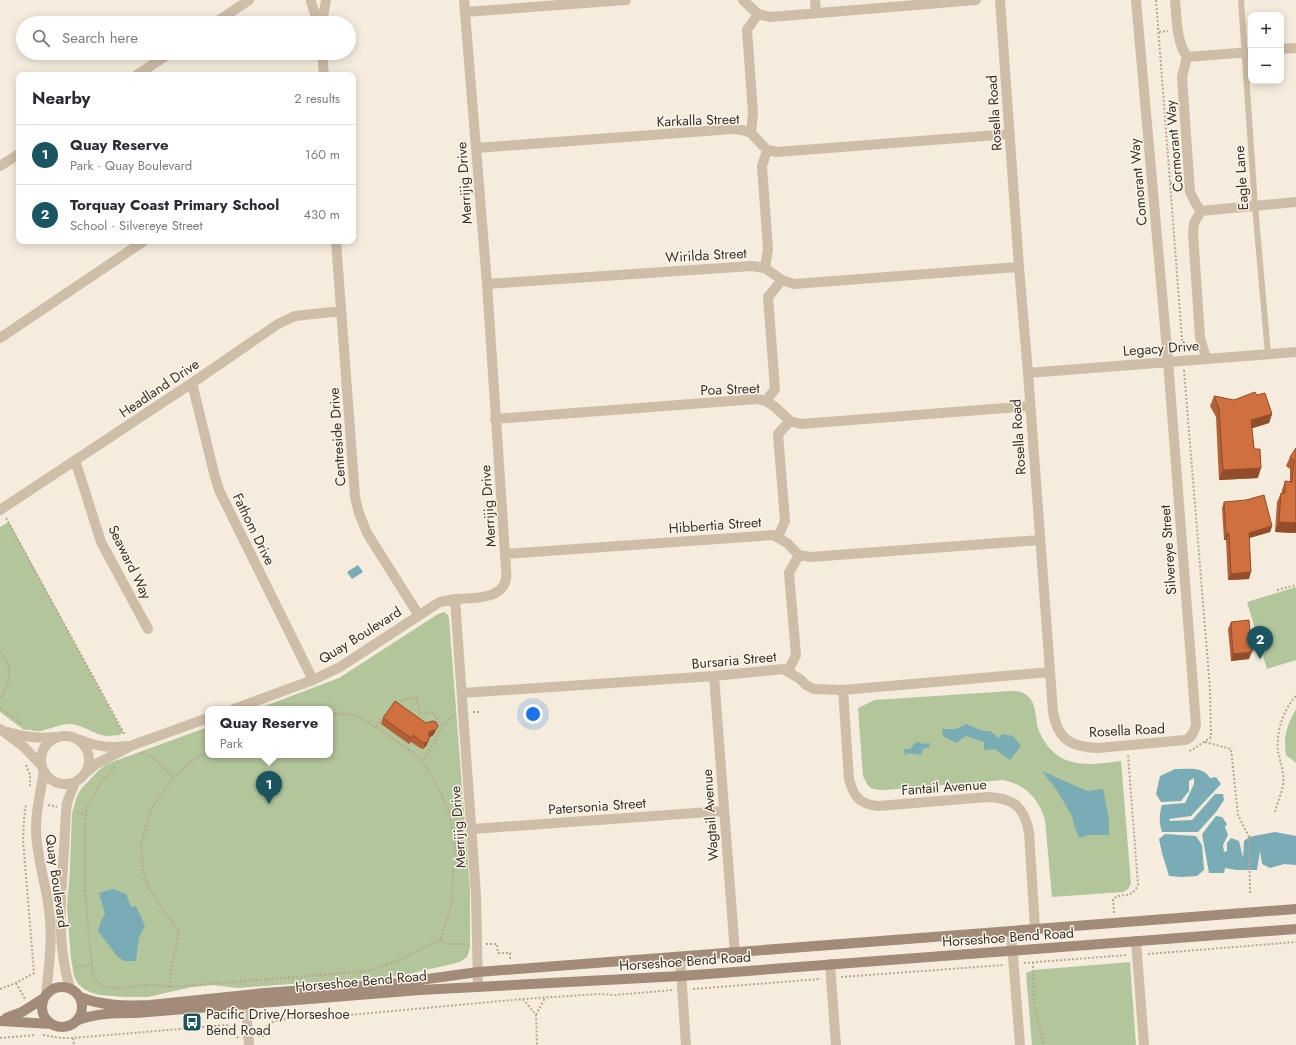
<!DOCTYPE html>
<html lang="en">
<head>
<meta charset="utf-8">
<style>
  body { margin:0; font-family:Jost,sans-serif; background:#f2f2f3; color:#2b2b33 }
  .controls { position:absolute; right:12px; top:12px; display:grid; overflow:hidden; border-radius:8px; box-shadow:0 2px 10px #0003 }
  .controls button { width:36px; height:36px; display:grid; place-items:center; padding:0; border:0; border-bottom:1px solid #e1e1e2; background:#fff; color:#2b2b33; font:20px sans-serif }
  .you { position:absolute; left:533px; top:714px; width:14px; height:14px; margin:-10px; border:3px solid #fff; border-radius:50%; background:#1a73e8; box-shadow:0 0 0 6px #1a73e833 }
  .badge { display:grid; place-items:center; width:26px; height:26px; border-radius:50%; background:#1a5560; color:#fff; font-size:13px; font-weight:700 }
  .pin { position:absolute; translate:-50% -33px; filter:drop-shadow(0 1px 2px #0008) }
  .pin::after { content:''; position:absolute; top:21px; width:14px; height:12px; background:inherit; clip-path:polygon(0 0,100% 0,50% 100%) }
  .popup { position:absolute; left:205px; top:706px; width:128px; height:52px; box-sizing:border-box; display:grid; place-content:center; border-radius:8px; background:#fff; filter:drop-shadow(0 1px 3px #0005); font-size:13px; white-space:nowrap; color:#7c7c81 }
  .popup b { font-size:15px; color:#2b2b33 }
  .popup::after { content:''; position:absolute; left:50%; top:100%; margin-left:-8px; border:8px solid transparent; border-top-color:#fff }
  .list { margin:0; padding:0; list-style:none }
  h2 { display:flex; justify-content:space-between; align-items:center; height:52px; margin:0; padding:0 16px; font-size:17px }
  h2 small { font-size:13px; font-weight:400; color:#7c7c81 }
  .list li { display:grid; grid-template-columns:26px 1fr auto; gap:12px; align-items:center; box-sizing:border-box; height:60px; padding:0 16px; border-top:1px solid #e1e1e2 }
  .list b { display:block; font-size:15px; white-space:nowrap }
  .list p { margin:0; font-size:13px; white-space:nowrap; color:#7c7c81 }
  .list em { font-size:13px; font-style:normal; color:#7c7c81 }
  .icon { flex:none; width:22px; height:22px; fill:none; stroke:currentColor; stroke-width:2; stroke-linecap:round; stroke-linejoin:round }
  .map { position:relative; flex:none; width:1296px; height:1045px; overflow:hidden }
  .search { position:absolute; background:#fff; box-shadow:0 2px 10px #0003; left:16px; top:16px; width:340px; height:44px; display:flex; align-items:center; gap:10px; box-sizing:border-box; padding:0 14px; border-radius:22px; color:#7c7c81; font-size:15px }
  .panel { position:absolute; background:#fff; box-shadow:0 2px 10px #0003; left:16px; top:72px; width:340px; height:172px; border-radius:8px }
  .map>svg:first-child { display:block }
</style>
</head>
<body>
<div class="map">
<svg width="1296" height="1045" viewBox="0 0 1296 1045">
  <rect width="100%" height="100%" fill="#f5ecdd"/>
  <path fill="#b3c59b" d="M9,522L123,732L120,735C116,735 111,736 107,736C94,735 84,725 71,724C60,724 50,729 40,731C35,732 30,729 24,730L0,712V527Z
    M1296,587V660L1267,669L1247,602Z
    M444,612L448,615L449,619L470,889V948L467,957L460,962L400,976L237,988L213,985L192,987L148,997H125L100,995L92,993L84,989L78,984L74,976L71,959L67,907L70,869L72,813L77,796L81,789L98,771L105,765L112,762L208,727V755H330V709H257L339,678L438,614Z
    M1010,691C1015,691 1021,691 1025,694C1037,701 1035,717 1038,728C1042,741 1053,755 1066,760C1083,767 1104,763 1121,761L1131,884L1128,889L1123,892L1052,897L1045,820C1039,799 1025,784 1003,780L885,790C871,790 869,789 863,776L858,708L875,700Z
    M1296,709V763L1286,755C1283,737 1287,725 1296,709Z
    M1130,962L1136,1045H1032L1026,973L1033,970Z"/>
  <path fill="#79acb4" d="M358,565L363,572L352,579L347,572Z
    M966,724L983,731H990L999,738L1002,734L1013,736L1021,746L1010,760L995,749L984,750V742L966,736L956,743L943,736L942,729H956Z
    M918,742L922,744L930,743L929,747L923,749L921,755L908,753L905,756L904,749H910L915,743Z
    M1175,769C1187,769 1204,766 1210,778L1216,777L1221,784L1191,816L1169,819L1170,821L1192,820L1215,794H1223L1224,800L1216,812L1198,832H1162C1159,823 1159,814 1162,805L1185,803L1194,784V778L1189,781V791L1181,801L1161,802L1156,794L1160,776Z
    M1042,771L1087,791L1103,789L1109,820V835H1088L1079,838L1074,825L1072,816L1058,792Z
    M1216,816L1222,817L1227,824L1225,827L1228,835L1223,845L1224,852L1227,851V843L1231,838L1239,841L1243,858L1244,841L1249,837L1275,832L1296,836V865L1284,864L1270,868L1262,864L1260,851L1257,870H1236L1225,868L1224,873H1209L1202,834Z
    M1165,834L1196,836L1202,845L1204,870L1197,876L1182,877L1169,876L1162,853L1159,839Z
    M113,889L126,894L131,907L136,906L145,926L139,937L136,961H124L117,956L98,931L101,921L105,914L99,893Z"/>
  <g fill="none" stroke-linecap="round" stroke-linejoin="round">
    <path stroke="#baa791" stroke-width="2" stroke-dasharray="2 2" stroke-linecap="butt" d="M1156,0L1183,352
      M1159,32L1168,31
      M1170,183H1180
      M1184,370L1210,689L1211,737L1192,750L1189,751
      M6,518L125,735
      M1277,590L1296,585
      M0,652C14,669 11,681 0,698
      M396,703L405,699L416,698L420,713L432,712L442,725L435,742L423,760
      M0,708L23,724
      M473,712H479
      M442,725L453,716
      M376,727L385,715
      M1205,742L1231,749L1238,815L1249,837L1250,894
      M141,753C155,756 163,767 173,777L193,760L208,752
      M26,765L30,775V786
      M115,767L101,782L87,808L85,823V893L93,978L103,987L124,988L152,984L170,987L370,971L403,958L440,940L451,907L455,850L450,813L432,776L419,757L376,727L354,715L330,713
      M48,805L57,807
      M77,812L86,814
      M1275,812C1277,804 1282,792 1283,785C1285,774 1280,762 1278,751C1276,732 1283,710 1296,696
      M1114,913L1113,899C1123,891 1130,901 1138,885L1128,755
      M440,940L448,944H468
      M486,944H497L498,953H510V959
      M1148,954L1296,942
      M1033,962L1034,1005L1044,1045
      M1024,963L1127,955
      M75,967L92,965
      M841,977L1004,965
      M16,983L25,999
      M170,987L171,967L177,944L179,931L165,913L148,886L143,871L141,844L152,808L173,777
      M0,989L16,983L34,973L23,840L24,819L26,804
      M693,989L820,979
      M523,999L536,1015L537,1045
      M536,1015L545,998
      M43,1035L61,1038H73L227,1025L238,1038
      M258,1036H265V1028L274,1021L300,1017L349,1015L523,999L599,994L615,995L673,990
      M0,1038L36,1035
      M73,1038L74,1045"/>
    <path stroke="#cebda7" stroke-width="6" d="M1241,0L1255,206L1268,354"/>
    <path stroke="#cebda7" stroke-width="10" d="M464,0L487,284L506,569C506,572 507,576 506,579C502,600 472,598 455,599L476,895L478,987
      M743,0L758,14L770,17L976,0
      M815,0L816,13
      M1000,0L1019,267L1028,373L1053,712C1058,740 1071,747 1098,748L1185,740C1192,738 1194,731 1196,725L1168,361L1136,0
      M1175,0C1177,20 1176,40 1187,57L1182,77L1190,192L1196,204L1201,211
      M311,2L318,23
      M465,12L626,0
      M215,23L249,0
      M322,23L326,0
      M1281,49L1296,48
      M322,53L324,75
      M1187,57L1251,52
      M137,75L170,53
      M751,133L753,113L747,30L758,14
      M476,148L733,129L742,130L751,133L767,150L777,152L1010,134
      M0,166L19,154
      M1201,211L1194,223L1193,233L1200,337L1206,358
      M1201,211L1296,202
      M336,241L355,497L359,513L367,533L418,614
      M765,268L768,249L762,166L767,150
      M487,284L752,266L765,268L782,280L794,284L1019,267
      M0,338L144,241
      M1028,373L1296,352
      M192,383L214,473L219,490L313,680
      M766,401L775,389L768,297L782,280
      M495,419L757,399L766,401L775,407L790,421L801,424L1030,406
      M75,460L101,542L148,629
      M0,510L192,383L278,324L295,316L341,311
      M778,537L785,521L778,434L790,421
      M505,554L773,535L787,543L799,555L810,557L1040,540
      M788,671L796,655L789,573L799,555
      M714,676L735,953
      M843,690L849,779C854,797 859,804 878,806L988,797C1014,798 1024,807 1029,832L1035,928
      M462,693L714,676L783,669L800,679L806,685L814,689L843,690L1050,672
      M234,709L313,680L340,667L435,605L440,602L455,599
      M0,729L24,747L42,766
      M8,732C24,737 38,739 55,737
      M41 760a24 24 0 1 1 48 0a24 24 0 1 1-48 0Z
      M81,740C98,747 109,748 127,746
      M44,771C41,790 36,809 36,828C36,857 46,882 49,910C53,938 49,966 46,995
      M87,772L96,764L133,745L208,718
      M472,829L723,811
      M1011,931L1020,1045
      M1136,941L1144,1045
      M680,957L686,1045
      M830,964L836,1045
      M70,988C56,944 61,896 64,849C65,837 65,825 66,813L67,803L75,782
      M245,995L249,1045"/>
    <path stroke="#a28b78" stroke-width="10" d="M42 1007a20 20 0 1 1 40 0a20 20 0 1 1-40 0Z
      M80,997C102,1006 126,1006 150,1005L265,993L398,983L478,972L1296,909
      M6,1018L22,1012L44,998
      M0,1021L52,1024
      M76,1021C94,1013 116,1013 136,1013L420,990L681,976L1296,929"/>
  </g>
  <path fill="#b36036" d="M1257,395L1272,414L1269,423L1252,428L1258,478L1219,480L1216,417L1210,406L1214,396L1234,400Z
    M1296,448V533L1275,532L1277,502L1281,493H1282V490L1285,481H1290V469L1286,466L1290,457Z
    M1224,502L1272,526L1270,532L1249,538V579L1228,580L1226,540H1224L1222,508Z
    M1231,622L1249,659L1231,661L1228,629Z
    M383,718L426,723L434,734L432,736L429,738L426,746L423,749L420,748L411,742L409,744L381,724Z"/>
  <path fill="#924e2c" d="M1272,414L1269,423L1247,430L1251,420Z
    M1261,468L1258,478L1219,480L1223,470Z
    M1279,522L1296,523V533L1275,532Z
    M1272,526L1270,532L1246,539L1249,533Z
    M1229,533L1226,540H1224L1226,534Z
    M1251,572L1249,579L1228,580L1231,574Z
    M1252,652L1249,659L1231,661L1233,654Z
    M438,726L434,734L432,736L427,738L429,732Z
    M429,740L426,746L423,749L425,743Z"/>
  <path fill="#d0703f" stroke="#924e2c" d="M1255,392L1257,395L1265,393L1272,414L1251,420L1254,449H1260L1261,468L1223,470L1219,408L1214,396L1234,400Z
    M1296,448V523L1279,522L1281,493H1285V481L1292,482L1294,460L1290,457Z
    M1264,495L1272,526L1249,533L1251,572L1231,574L1229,533L1226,534L1224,502L1246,500Z
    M1249,620L1252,652L1233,654L1231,622Z
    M395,701L426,723L433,721L436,722L438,726L437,728L435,730L429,732V740L425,743L422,742L413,735L411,738L383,718Z"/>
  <defs>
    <g id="bus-square" transform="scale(1)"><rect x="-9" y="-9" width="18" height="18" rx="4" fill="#1a5560" stroke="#fbf5ea"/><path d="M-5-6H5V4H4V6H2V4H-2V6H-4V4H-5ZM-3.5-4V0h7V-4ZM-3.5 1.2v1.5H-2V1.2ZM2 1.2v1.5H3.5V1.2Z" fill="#fff"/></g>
  </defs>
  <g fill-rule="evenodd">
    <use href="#bus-square" x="192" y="1022"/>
  </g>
  <g text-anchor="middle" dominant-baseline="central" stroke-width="3" stroke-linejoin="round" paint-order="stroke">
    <g font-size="14" fill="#3a3028" stroke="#fbf5ea">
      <text transform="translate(994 113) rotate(-94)">Rosella Road</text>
      <text transform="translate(698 120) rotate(-2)">Karkalla Street</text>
      <text transform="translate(1174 146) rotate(-95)">Cormorant Way</text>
      <text transform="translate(1241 178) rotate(-94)">Eagle Lane</text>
      <text transform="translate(1138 182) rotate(-95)">Comorant Way</text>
      <text transform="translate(464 183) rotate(-94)">Merrijig Drive</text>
      <text transform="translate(706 255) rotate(-3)">Wirilda Street</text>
      <text transform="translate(1161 348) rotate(-4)">Legacy Drive</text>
      <text transform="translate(159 388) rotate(-34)">Headland Drive</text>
      <text transform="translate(730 389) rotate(-2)">Poa Street</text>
      <text transform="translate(337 437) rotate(-94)">Centreside Drive</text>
      <text transform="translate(1018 437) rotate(-94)">Rosella Road</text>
      <text transform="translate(488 506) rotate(-94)">Merrijig Drive</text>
      <text transform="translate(715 525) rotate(-4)">Hibbertia Street</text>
      <text transform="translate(254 529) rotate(64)">Fathom Drive</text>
      <text transform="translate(1168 550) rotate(-94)">Silvereye Street</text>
      <text transform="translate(130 562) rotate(64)">Seaward Way</text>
      <text transform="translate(360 635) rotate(-32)">Quay Boulevard</text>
      <text transform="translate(734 660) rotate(-5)">Bursaria Street</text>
      <text transform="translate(1127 730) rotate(-3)">Rosella Road</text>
      <text transform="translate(944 787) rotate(-4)">Fantail Avenue</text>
      <text transform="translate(597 806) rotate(-4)">Patersonia Street</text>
      <text transform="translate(710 815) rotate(-94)">Wagtail Avenue</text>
      <text transform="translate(458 827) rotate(-94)">Merrijig Drive</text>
      <text transform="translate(57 881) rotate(82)">Quay Boulevard</text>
      <text transform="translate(1008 937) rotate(-4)">Horseshoe Bend Road</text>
      <text transform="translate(685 961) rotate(-4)">Horseshoe Bend Road</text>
      <text transform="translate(361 981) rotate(-5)">Horseshoe Bend Road</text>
    </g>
    <g font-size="14" fill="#3a3028" stroke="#fbf5ea" text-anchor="start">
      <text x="206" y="1014">Pacific Drive/Horseshoe<tspan x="206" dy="16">Bend Road</tspan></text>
    </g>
  </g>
</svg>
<div class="controls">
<button>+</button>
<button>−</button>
</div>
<div class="you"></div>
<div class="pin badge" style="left:269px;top:804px">1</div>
<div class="popup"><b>Quay Reserve</b>Park</div>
<div class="pin badge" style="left:1260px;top:659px">2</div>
<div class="search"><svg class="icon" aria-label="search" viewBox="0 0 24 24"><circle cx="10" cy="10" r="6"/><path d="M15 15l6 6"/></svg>Search here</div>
<section class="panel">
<h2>Nearby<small>2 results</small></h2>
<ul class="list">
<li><span class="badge">1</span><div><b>Quay Reserve</b><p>Park · Quay Boulevard</p></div><em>160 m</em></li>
<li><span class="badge">2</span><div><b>Torquay Coast Primary School</b><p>School · Silvereye Street</p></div><em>430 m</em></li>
</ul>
</section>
</div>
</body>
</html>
